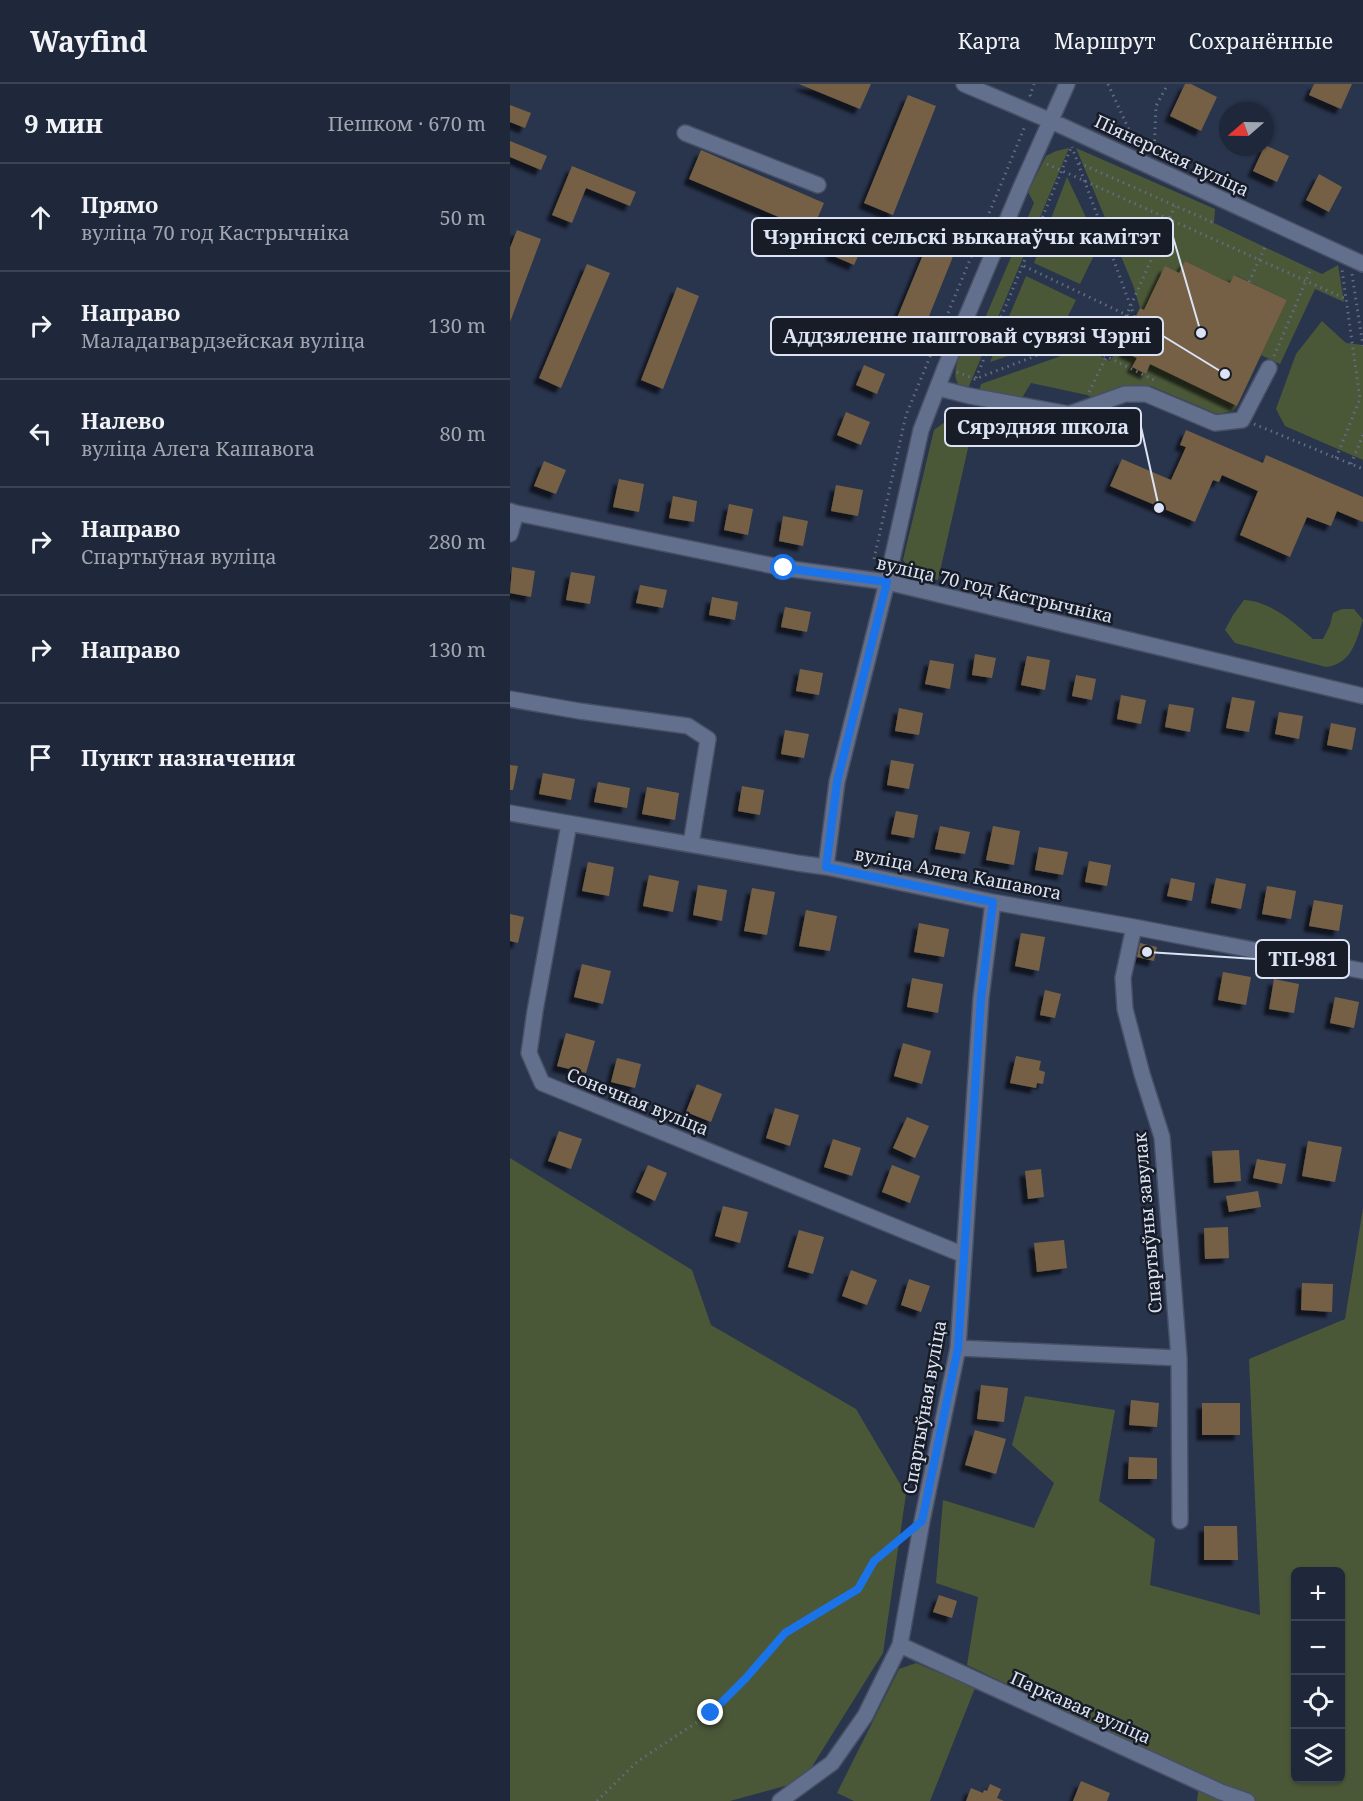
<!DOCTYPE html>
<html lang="ru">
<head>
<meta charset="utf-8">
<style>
  body { margin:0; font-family:"Noto Serif",serif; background:#272f42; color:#f1f3f6 }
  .controls { position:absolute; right:18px; bottom:18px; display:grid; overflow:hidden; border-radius:9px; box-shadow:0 2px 4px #0004 }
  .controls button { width:54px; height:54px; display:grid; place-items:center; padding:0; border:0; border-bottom:2px solid #3c4454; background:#1f273a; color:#f1f3f6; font:30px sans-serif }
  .compass { position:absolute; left:709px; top:18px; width:54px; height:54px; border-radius:50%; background:#1f273a; box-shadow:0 2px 4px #0004; rotate:250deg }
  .stop { position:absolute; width:18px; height:18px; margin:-14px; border:4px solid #1a73e8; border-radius:50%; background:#fff }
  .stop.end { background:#1a73e8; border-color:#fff; box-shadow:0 2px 6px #0008 }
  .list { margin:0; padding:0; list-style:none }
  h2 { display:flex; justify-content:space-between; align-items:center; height:78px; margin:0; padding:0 24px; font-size:26px }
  h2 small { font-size:20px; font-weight:400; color:#a1a5af }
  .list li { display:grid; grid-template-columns:39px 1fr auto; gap:18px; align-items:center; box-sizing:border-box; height:108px; padding:0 24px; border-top:2px solid #3c4454 }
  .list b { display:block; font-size:22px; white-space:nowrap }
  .list p { margin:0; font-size:20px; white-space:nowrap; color:#a1a5af }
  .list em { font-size:20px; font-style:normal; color:#a1a5af }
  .icon { flex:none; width:33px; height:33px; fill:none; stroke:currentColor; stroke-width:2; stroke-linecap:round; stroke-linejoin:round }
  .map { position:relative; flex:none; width:853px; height:1717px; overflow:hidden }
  header { display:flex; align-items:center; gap:36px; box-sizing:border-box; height:84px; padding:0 30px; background:#1f273a; border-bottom:2px solid #3c4454 }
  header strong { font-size:28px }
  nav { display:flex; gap:33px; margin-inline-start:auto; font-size:21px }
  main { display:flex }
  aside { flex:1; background:#1f273a }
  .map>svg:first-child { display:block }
</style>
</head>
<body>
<header>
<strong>Wayfind</strong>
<nav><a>Карта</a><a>Маршрут</a><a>Сохранённые</a></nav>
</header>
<main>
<aside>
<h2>9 мин<small>Пешком · 670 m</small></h2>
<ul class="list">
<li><svg class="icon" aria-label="ahead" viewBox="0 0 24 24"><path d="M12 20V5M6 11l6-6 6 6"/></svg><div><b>Прямо</b><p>вуліца 70 год Кастрычніка</p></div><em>50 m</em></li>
<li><svg class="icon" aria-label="right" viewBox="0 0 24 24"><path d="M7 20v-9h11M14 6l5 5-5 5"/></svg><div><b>Направо</b><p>Маладагвардзейская вуліца</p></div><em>130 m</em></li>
<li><svg class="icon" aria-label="left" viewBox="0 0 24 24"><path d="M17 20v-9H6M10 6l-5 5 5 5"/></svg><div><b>Налево</b><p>вуліца Алега Кашавога</p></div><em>80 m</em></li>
<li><svg class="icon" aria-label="right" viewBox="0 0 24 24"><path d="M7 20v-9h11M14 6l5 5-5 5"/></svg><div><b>Направо</b><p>Спартыўная вуліца</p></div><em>280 m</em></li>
<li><svg class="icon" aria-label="right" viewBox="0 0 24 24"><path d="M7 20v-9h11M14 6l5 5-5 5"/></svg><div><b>Направо</b></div><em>130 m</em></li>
<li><svg class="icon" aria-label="arrive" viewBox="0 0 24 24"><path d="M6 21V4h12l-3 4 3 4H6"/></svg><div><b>Пункт назначения</b></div></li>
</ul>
</aside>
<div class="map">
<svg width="853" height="1717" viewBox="0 0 853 1717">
  <defs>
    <filter id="shadow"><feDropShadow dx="-5.5" dy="5.5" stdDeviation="1.5" flood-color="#0009"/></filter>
  </defs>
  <rect width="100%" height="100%" fill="#29344d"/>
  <path fill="#4b5838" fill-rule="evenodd" d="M559,64L457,307C434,297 451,270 457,254L467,253L524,119L518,108L536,72L546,67Z
    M566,64L705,125L704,139L812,190L828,181L834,218L805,205L770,280L751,271L777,216L725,191L720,199L675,177L669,189L634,226L630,224L623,201Z
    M557,93L589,161L570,200L524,179Z
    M516,192L566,216L546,256L480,278Z
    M812,237L836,259L853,261V376L775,342L766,325L786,270Z
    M619,248L623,250L627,274L622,284L636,290L640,280L727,322L723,327L707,330L641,302H619L595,312L589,317L577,311L521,299L510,317L469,308L471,300L574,264L600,277Z
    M466,329L428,496L404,490L393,476L424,346L443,332Z
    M734,516C760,517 784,538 803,555H813L820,541L823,529L832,525H844L853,536C846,557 842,580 816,583L725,559L715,546L723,531Z
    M0,1074L182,1186L201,1241L346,1325L396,1410L373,1569L293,1697L220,1717H0Z
    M853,1124V1717H687L690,1693L457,1581L468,1513L426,1499L433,1416L524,1444L544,1399L502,1361L515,1312L605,1326L589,1417L645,1455L640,1501L750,1531L739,1275L835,1235ZM786,1488H830V1694H786Z
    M406,1579L465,1604L420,1717H344L327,1709L389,1585Z"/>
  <path fill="#746145" filter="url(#shadow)" d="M289,0H361L350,25Z
    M675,0H681L707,13L691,47L660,32Z
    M804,0H842L831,25L799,11Z
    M398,11L426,22L383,131L354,119Z
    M0,21L21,29L15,44L0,38Z
    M0,57L37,72L31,86L0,73Z
    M755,61L779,72L767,98L743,87Z
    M191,66L314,119L302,147L179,95Z
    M62,82L126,108L120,122L76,104L62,139L42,131Z
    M809,90L832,103L819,128L796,116Z
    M332,143L342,147L334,164L349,170L344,181L321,171Z
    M7,146L31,155L0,238V164Z
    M422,149L448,160L407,262L380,251Z
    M675,177L720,199L724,191L777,216L727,322L640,280L636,290L622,283L627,274L614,268L623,250L619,248L625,234L630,224L634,226L655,182L669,189Z
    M77,180L100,189L51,304L29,294Z
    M167,203L189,212L153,305L131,296Z
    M354,281L375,290L367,310L346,301Z
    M336,328L360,338L351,361L327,351Z
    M676,346L753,379L756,371L853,413V438L827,427L821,442L797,433L780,473L730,451L748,407L712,391L709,398L703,396L685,438L600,402L612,375L661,396L676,363L670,361Z
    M34,377L56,386L46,410L24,402Z
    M109,395L134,400L129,428L103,423Z
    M326,401L353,406L348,432L321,427Z
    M163,412L187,417L184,438L159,434Z
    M219,420L243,425L238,451L214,446Z
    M273,432L298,437L293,462L269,457Z
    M2,483L25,487L21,513L0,509Z
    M61,488L85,492L80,520L56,516Z
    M130,501L157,506L153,524L126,519Z
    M202,513L228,518L225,536L199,531Z
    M275,523L301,528L297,548L271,543Z
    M465,570L486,574L482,594L462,591Z
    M517,572L540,576L535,606L511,601Z
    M420,576L444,580L440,605L415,600Z
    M290,585L313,589L309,611L286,607Z
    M566,591L586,595L582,616L562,612Z
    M611,611L636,616L631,640L607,635Z
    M722,613L745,617L739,648L716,644Z
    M659,620L684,624L680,648L655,643Z
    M389,624L413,629L409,651L385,647Z
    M769,628L793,632L789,655L765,650Z
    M821,639L846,644L842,666L817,661Z
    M275,646L299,650L294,674L271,670Z
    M381,676L404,680L399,705L377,701Z
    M0,681L8,682L3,706H0Z
    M33,689L65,695L61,716L29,710Z
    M88,698L120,704L117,724L84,718Z
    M232,702L254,706L250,731L228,727Z
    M137,703L169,709L165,736L132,730Z
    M386,727L408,731L404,754L381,750Z
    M430,742L460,748L455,770L425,765Z
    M483,742L510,747L504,781L476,776Z
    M529,763L558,768L553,791L525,786Z
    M579,777L601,781L597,802L575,798Z
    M78,778L104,783L99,812L72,807Z
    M139,791L169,797L163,828L133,822Z
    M661,794L685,799L682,817L657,812Z
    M706,794L736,800L731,825L701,819Z
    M188,801L217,806L212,837L183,831Z
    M757,802L786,807L781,835L752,830Z
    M242,804L265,808L257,851L234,847Z
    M804,816L833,821L829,847L799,842Z
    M296,826L327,832L320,867L289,862Z
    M0,830L14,833L8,859L0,857Z
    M409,839L439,845L434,873L404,868Z
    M511,849L535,853L529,887L505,882Z
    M630,859L647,863L644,877L627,873Z
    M72,880L101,887L93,920L64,913Z
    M713,888L741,893L736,921L708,916Z
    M402,894L433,900L428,929L397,923Z
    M764,895L789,900L784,929L759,925Z
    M535,906L551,910L545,934L530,931Z
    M825,913L849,918L844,944L820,939Z
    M56,949L85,957L76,989L47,982Z
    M393,959L421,967L412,1000L384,992Z
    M506,972L531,977L529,986L535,988L533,1000L527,999L526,1004L500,999Z
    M107,974L131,980L125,1004L101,998Z
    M187,1000L212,1010L201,1038L176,1028Z
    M265,1024L289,1031L280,1062L256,1054Z
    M397,1033L419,1042L405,1074L383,1064Z
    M49,1047L72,1055L61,1085L38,1077Z
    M323,1055L351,1064L342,1092L314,1083Z
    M798,1057L832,1063L825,1098L792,1092Z
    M729,1066L731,1097L704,1099L702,1067Z
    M747,1075L776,1080L772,1100L743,1094Z
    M138,1081L157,1089L145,1117L126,1108Z
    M382,1081L410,1092L400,1119L372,1108Z
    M531,1085L534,1113L518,1115L515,1087Z
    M748,1107L751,1123L719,1128L716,1112Z
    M213,1122L238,1128L230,1159L205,1152Z
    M718,1143L719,1174L695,1175L694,1144Z
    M289,1146L314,1153L303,1190L278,1183Z
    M554,1156L557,1184L527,1188L524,1159Z
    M341,1186L367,1196L357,1221L332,1212Z
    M399,1195L420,1202L411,1228L391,1221Z
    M792,1199L823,1200L822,1228L791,1226Z
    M471,1301L498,1304L494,1338L467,1335Z
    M621,1316L649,1319L647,1343L619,1341Z
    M692,1319H730V1351H692Z
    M465,1346L496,1355L486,1390L455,1381Z
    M619,1373L647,1374V1395H618Z
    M694,1442H727L728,1476H694Z
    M429,1511L447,1517L442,1534L423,1528Z
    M571,1697L600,1709L597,1717H563Z
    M480,1700L491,1705L487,1714L494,1717H456L461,1704L473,1709L474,1706L477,1707Z"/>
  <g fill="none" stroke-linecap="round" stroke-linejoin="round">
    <g stroke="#464f64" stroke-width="18">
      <path id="minor" d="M454,0L541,37L853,180
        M175,49L308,101
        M428,304L460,312L559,330L615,310H636L705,339L732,336L759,284
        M0,427L6,429L274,484L377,498L853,612
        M0,450L6,429
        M0,615L69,627L178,642L198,655L181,760
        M0,729L287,779L316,783L483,818L624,843L853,887
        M59,740L25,927L19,969L32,999L454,1171
        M316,783L327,698L377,498L411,346L435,284L511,103L557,0
        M624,843L613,894L615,925L632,990L652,1053L669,1274L670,1437
        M448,1264L669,1274
        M390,1561L711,1708L737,1717
        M270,1717L322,1679L355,1632L390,1561L412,1437L448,1264L471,914L483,818"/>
    </g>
    <path stroke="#626c82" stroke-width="3" stroke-dasharray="1.5 4.5" stroke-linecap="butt" d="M598,0L625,59
      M521,12L520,11L524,0
      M644,69L646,22L658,0
      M569,79L704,139
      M537,80L836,215
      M514,182L623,234
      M842,190L853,262
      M739,198L755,163
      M567,258L644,296
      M764,272L801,185
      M447,288L465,295L625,234L562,63
      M466,294L561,64
      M579,308L617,230L665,122
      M744,340L853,385
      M826,374L850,315L832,186
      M841,380L853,351
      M364,475L396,331L515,42
      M87,1717L128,1677L201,1629L236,1594L275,1549L348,1505L364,1477L395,1452"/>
    <use href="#minor" stroke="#63708d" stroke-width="15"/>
  </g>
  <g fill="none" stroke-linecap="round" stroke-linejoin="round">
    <path stroke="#1a73e8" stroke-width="8" d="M201,1629L236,1594L275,1549L348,1505L364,1477L412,1437L448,1264L471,914L483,818L316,783L327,698L377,498L274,484"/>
  </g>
  <g text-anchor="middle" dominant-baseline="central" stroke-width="5" stroke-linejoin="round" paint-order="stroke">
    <g font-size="18" fill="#dce3f4" stroke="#171c27">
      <text transform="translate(662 71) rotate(25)">Піянерская вуліца</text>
      <text transform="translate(485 505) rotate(13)">вуліца 70 год Кастрычніка</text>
      <text transform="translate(448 789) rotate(11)">вуліца Алега Кашавога</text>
      <text transform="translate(128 1017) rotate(22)">Сонечная вуліца</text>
      <text transform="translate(637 1139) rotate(-95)">Спартыўны завулак</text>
      <text transform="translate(414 1323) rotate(-80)">Спартыўная вуліца</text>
      <text transform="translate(571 1623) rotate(24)">Паркавая вуліца</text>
    </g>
  </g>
  <path fill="none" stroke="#dce3f4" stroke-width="2" d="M691 249L663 153M715 290L653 252M649 424L631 343M637 868L746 875"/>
  <g fill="#dce3f4" stroke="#171c27" stroke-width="2">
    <circle cx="691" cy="249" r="6"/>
    <circle cx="715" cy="290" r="6"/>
    <circle cx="649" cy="424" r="6"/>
    <circle cx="637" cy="868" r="6"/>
  </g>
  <g fill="#171c27" stroke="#dce3f4" stroke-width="2">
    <rect x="242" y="134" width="421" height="38" rx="6"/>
    <rect x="261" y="233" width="392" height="38" rx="6"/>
    <rect x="435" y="324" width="196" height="38" rx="6"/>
    <rect x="746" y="856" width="93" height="38" rx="6"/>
  </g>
  <g font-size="20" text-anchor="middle" font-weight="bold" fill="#dce3f4">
    <text x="452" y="160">Чэрнінскі сельскі выканаўчы камітэт</text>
    <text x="457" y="259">Аддзяленне паштовай сувязі Чэрні</text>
    <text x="533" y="350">Сярэдняя школа</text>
    <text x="793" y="882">ТП-981</text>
  </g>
</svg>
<div class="controls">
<button>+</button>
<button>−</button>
<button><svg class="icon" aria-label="locate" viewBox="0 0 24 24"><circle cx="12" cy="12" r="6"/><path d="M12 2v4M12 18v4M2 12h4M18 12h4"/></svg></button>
<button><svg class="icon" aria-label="layers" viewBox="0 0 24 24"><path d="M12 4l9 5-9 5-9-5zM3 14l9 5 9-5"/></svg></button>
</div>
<svg class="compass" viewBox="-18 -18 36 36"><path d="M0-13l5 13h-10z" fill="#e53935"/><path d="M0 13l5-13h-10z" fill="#a1a5af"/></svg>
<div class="stop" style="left:274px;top:484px"></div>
<div class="stop end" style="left:201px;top:1629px"></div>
</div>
</main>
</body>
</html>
